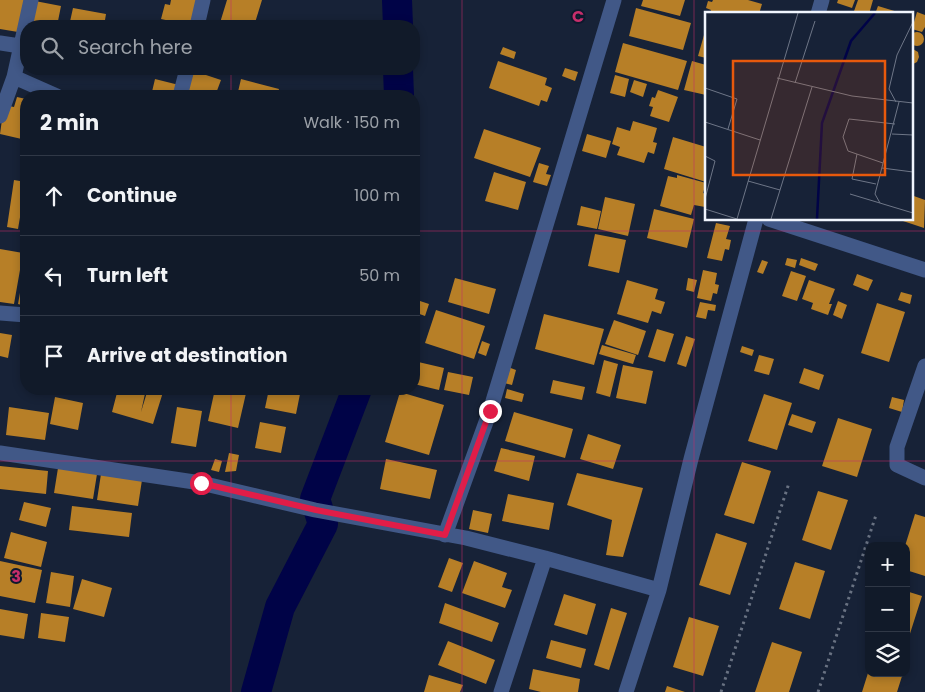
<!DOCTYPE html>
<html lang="en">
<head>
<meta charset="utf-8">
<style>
  body { margin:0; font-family:Poppins,sans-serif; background:#1e2735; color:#f1f3f6 }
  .controls { position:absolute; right:15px; bottom:15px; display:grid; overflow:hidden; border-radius:10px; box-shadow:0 2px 8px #0003 }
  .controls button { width:45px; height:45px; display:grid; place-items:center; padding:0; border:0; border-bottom:1px solid #303846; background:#111a29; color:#f1f3f6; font:25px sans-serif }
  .stop { position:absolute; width:15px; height:15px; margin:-11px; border:4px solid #e11d48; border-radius:50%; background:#fff }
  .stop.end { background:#e11d48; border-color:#fff; box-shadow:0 1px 5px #0008 }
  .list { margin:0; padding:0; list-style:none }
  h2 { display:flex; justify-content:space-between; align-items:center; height:65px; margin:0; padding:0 20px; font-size:21px }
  h2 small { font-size:16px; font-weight:400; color:#9ca1a8 }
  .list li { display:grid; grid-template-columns:32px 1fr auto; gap:15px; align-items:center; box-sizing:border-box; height:80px; padding:0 20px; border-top:1px solid #303846 }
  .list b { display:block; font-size:19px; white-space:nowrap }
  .list em { font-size:16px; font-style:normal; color:#9ca1a8 }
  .icon { flex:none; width:28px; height:28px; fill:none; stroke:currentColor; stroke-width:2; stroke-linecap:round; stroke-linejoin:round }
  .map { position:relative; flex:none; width:925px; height:692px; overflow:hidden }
  .search { position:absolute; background:#111a29; box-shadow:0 2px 8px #0003; left:20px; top:20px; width:400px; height:55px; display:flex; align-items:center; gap:12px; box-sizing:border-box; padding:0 18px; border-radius:20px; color:#9ca1a8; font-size:19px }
  .panel { position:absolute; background:#111a29; box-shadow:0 2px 8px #0003; left:20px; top:90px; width:400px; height:305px; border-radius:20px }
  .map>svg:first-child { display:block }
</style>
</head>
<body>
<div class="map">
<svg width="925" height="692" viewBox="0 0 925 692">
  <rect width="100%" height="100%" fill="#172237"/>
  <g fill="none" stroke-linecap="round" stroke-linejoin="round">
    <path stroke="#000347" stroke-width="30" d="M397,0L398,26
      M398,69L399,96
      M256,692L280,607L323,524L315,499L357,389"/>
  </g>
  <path fill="#b77f27" d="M0,0H24L18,32L0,29Z
    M171,0H198L193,26L161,19L165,4L170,5Z
    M227,0H262L254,26H219Z
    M643,0H685L680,16L641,6Z
    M713,0H748L762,4L759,14H710L711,10L706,8L708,1L712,2Z
    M838,0H855L852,8L837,3Z
    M858,0H873L869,14H853Z
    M35,1L61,6L57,26H31Z
    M878,6L901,13V14H875Z
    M73,8L106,14L104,26H69Z
    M636,8L691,23L683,50L629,36Z
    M917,12L925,15V27L922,32L912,29Z
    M706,28V58L698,56Z
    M910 39a7 7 0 1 1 14 0a7 7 0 1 1-14 0Z
    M623,43L687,61L678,90L615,72Z
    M503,47L516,52L514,59L500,54Z
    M911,48L918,52L919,57L917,62L911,65Z
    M498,61L547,78L545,85L552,88L547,102L541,100L539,106L489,88Z
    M692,61L706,65V95L684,90Z
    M565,68L578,72L575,81L562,76Z
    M194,71L221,80L215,96H186Z
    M615,75L629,79L625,97L610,93Z
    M155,79L179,85L176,96H151Z
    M241,79L279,89L277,96H237Z
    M634,80L647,84L643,97L630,92Z
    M658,90L678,97L669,122L650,116L653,107L649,106L652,97L655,98Z
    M17,97L26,99V140L0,134L4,105L14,107Z
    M633,121L657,128L653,142L657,143L654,154L648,152L644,163L617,155L620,147L612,144L617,127L630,131Z
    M484,129L541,148L530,177L474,158Z
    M587,134L611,141L606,158L582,151Z
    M673,137L706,147V182L664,169Z
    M539,163L549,166L546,174L551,175L547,186L533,182Z
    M494,172L526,182L518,210L485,201Z
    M677,175L706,183L703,193L706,194L705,207L694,205L691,215L660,206L668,176L677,178Z
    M14,180L26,182L18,229L7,227Z
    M911,195L925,200L924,228L897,219H911Z
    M605,197L635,204L628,236L598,229Z
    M25,201H26V231L20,230Z
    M581,206L601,211L597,229L577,225Z
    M654,209L694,219L687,248L647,238Z
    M716,223L730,226L726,239L731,240L729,250L725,249L722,261L707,258Z
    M595,234L626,240L619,273L588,266Z
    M0,249L23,253L14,304L0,302Z
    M787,258L797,260L795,268L785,265Z
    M801,258L818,264L815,271L799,265Z
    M762,260L768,262L763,274L757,272Z
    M25,265H26V306L18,304Z
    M703,270L717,273L715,284L719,285L717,294L713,293L711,301L697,298Z
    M791,271L806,276L797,301L782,296Z
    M857,274L873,280L868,291L853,285Z
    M455,278L496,289L489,314L448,302Z
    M688,278L697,280L694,292L686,290Z
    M627,280L658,289L655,299L665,302L661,314L652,311L648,323L617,314Z
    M809,280L835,289L829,304H832L828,315L811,309L813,303L802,299Z
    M901,292L912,295L910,304L898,300Z
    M414,299L429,304L425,316L414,312Z
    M838,301L847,305L842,319L833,315Z
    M700,302L716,305L715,311L708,310L706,319L696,317Z
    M877,303L905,312L889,362L861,353Z
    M436,310L485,326L474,359L425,343Z
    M544,314L604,329L594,365L535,349Z
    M614,320L646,331L638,355L605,344Z
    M657,329L674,334L665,362L648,357Z
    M0,333L12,335L8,358L0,356Z
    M686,336L695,339L686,367L677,364Z
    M482,341L490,344L486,356L478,353Z
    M602,345L636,355L633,364L599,354Z
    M742,346L754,350L752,356L740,352Z
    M759,355L774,359L769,375L754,371Z
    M604,360L618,364L610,397L596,393Z
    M414,361L444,368L439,390L414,384Z
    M623,365L653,371L646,404L616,398Z
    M508,367L516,370L512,385L504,383Z
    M804,368L824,375L819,390L799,383Z
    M448,372L473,377L469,395L444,390Z
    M553,380L585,387L582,400L550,393Z
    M118,389H146L141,412L148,389H164L153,424L112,412Z
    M215,389H247L238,428L208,421Z
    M269,389H301L296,414L265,408Z
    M507,389L524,394L522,402L505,398Z
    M400,392L444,405L429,455L385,442Z
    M764,394L792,403L777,450L748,441Z
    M55,397L83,403L78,430L50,424Z
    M892,397L904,400L902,412L889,408Z
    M9,407L49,413L45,440L6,435Z
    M177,407L202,411L196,447L171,443Z
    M514,412L573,429L565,458L505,441Z
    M792,414L816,422L812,433L788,425Z
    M838,418L872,429L857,477L822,466Z
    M260,422L286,427L281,453L255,448Z
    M588,434L621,445L613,469L580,459Z
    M501,448L535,456L529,481L494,471Z
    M229,453L239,455L236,471L225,472Z
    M215,459L222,461L219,472L211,470Z
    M386,459L437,470L430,499L380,489Z
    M742,462L771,471L754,524L724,515Z
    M0,466L48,471L46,494L0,489Z
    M58,468L97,474L93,499L54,493Z
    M577,473L643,488L623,557L606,555L612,520L567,505Z
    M101,474L142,480L138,506L97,500Z
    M818,491L848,500L831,550L802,540Z
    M508,494L554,503L549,530L502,521Z
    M24,502L51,508L46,527L19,520Z
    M72,506L132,513L129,537L69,530Z
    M473,510L492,514L488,533L469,529Z
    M915,514L925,517V576L906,570V546H905Z
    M11,532L47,542L41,567L4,558Z
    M716,533L747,543L730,595L699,585Z
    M449,558L463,563L452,592L438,587Z
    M0,561L42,570L35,603L0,596Z
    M474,561L507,573L502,587L512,590L505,608L462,593Z
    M795,562L825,571L810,619L779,609Z
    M51,572L74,576L70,607L46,603Z
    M82,579L112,588L104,617L73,609Z
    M906,591L922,596L907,643H906Z
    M564,594L596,604L587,635L554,625Z
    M445,603L499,623L492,642L439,623Z
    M611,608L627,613L609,670L594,665Z
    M0,609L28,614L24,639L0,635Z
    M41,613L69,617L65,642L38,638Z
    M689,617L719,626L703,676L673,667Z
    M551,640L586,649L581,668L546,658Z
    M448,641L495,660L486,684L438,665Z
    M772,642L802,652L789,692H755Z
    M533,669L580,679L578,692H541L529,689Z
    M868,673H903L897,692H862Z
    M429,675L463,685L460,692H424Z
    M667,686L685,692H665Z"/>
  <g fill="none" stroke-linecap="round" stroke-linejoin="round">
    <path stroke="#697282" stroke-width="3" stroke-dasharray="2.5 4" stroke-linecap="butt" d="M721,692L789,483
      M818,692L876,515"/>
    <path stroke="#415887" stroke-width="15" d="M818,14L822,0
      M197,26L203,0
      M0,43L20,46
      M14,77L57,96
      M180,96L187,69
      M0,116L14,77L31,0
      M769,219L925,270
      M0,313L26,315
      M925,366L897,447V465L925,478
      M0,453L201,483L315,510L466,538L545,558L659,590
      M445,535L490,411L614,0
      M501,692L545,558
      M626,692L659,590L691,459L756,219"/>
  </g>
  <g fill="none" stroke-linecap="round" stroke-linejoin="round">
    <path stroke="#e11d48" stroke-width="6" d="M201,483L316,510L445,535L490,411"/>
  </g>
  <path fill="none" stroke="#c72e6b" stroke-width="1" stroke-opacity="0.55" d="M231,0V26M462,0V692M694,0V692M231,69V96M0,231H26M414,231H925M231,389V692M0,461H925"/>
  <g transform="translate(705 12)">
    <rect width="208" height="208" fill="#172237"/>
    <path fill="none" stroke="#000347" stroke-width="2.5" d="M112,207L117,111L146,29L170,1"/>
    <path fill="none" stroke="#6e7687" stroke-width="1" d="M72,66L147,84L208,91M90,71L110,9M0,76L32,87L23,117M191,90L184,77L192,43L208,10M0,110L55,128M187,122L208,123M152,142L147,167L171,172M0,144L10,149L0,187M178,151L143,139L138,125L144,107L190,112M177,156L208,160M43,169L75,178M145,182L208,201M175,191L170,182L194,90M0,197L32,207M32,207L93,1M66,207L107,75"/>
    <path fill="#e8590c" fill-opacity="0.15" stroke="#e8590c" stroke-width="2.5" d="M28,49H180V163H28Z"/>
    <rect width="208" height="208" fill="none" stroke="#f0f5fe" stroke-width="2.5"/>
  </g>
  <g font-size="16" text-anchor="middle" font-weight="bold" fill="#c72e6b" stroke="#0e182d" stroke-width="4" stroke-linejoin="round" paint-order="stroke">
    <text x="578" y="22">C</text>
    <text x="16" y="582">3</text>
  </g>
</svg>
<div class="controls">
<button>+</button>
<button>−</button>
<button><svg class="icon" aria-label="layers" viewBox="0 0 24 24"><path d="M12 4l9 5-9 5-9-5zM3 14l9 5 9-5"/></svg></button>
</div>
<div class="stop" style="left:201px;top:483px"></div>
<div class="stop end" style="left:490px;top:411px"></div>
<div class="search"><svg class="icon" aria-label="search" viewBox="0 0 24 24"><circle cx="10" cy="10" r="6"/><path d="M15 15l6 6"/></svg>Search here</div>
<section class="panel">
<h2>2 min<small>Walk · 150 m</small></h2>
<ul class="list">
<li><svg class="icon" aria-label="ahead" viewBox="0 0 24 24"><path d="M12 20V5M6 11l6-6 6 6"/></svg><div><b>Continue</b></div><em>100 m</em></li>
<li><svg class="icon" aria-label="left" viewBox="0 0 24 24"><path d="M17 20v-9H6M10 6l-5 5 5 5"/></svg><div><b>Turn left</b></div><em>50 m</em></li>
<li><svg class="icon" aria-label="arrive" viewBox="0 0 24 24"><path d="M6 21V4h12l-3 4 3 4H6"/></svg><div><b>Arrive at destination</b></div></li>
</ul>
</section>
</div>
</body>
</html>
